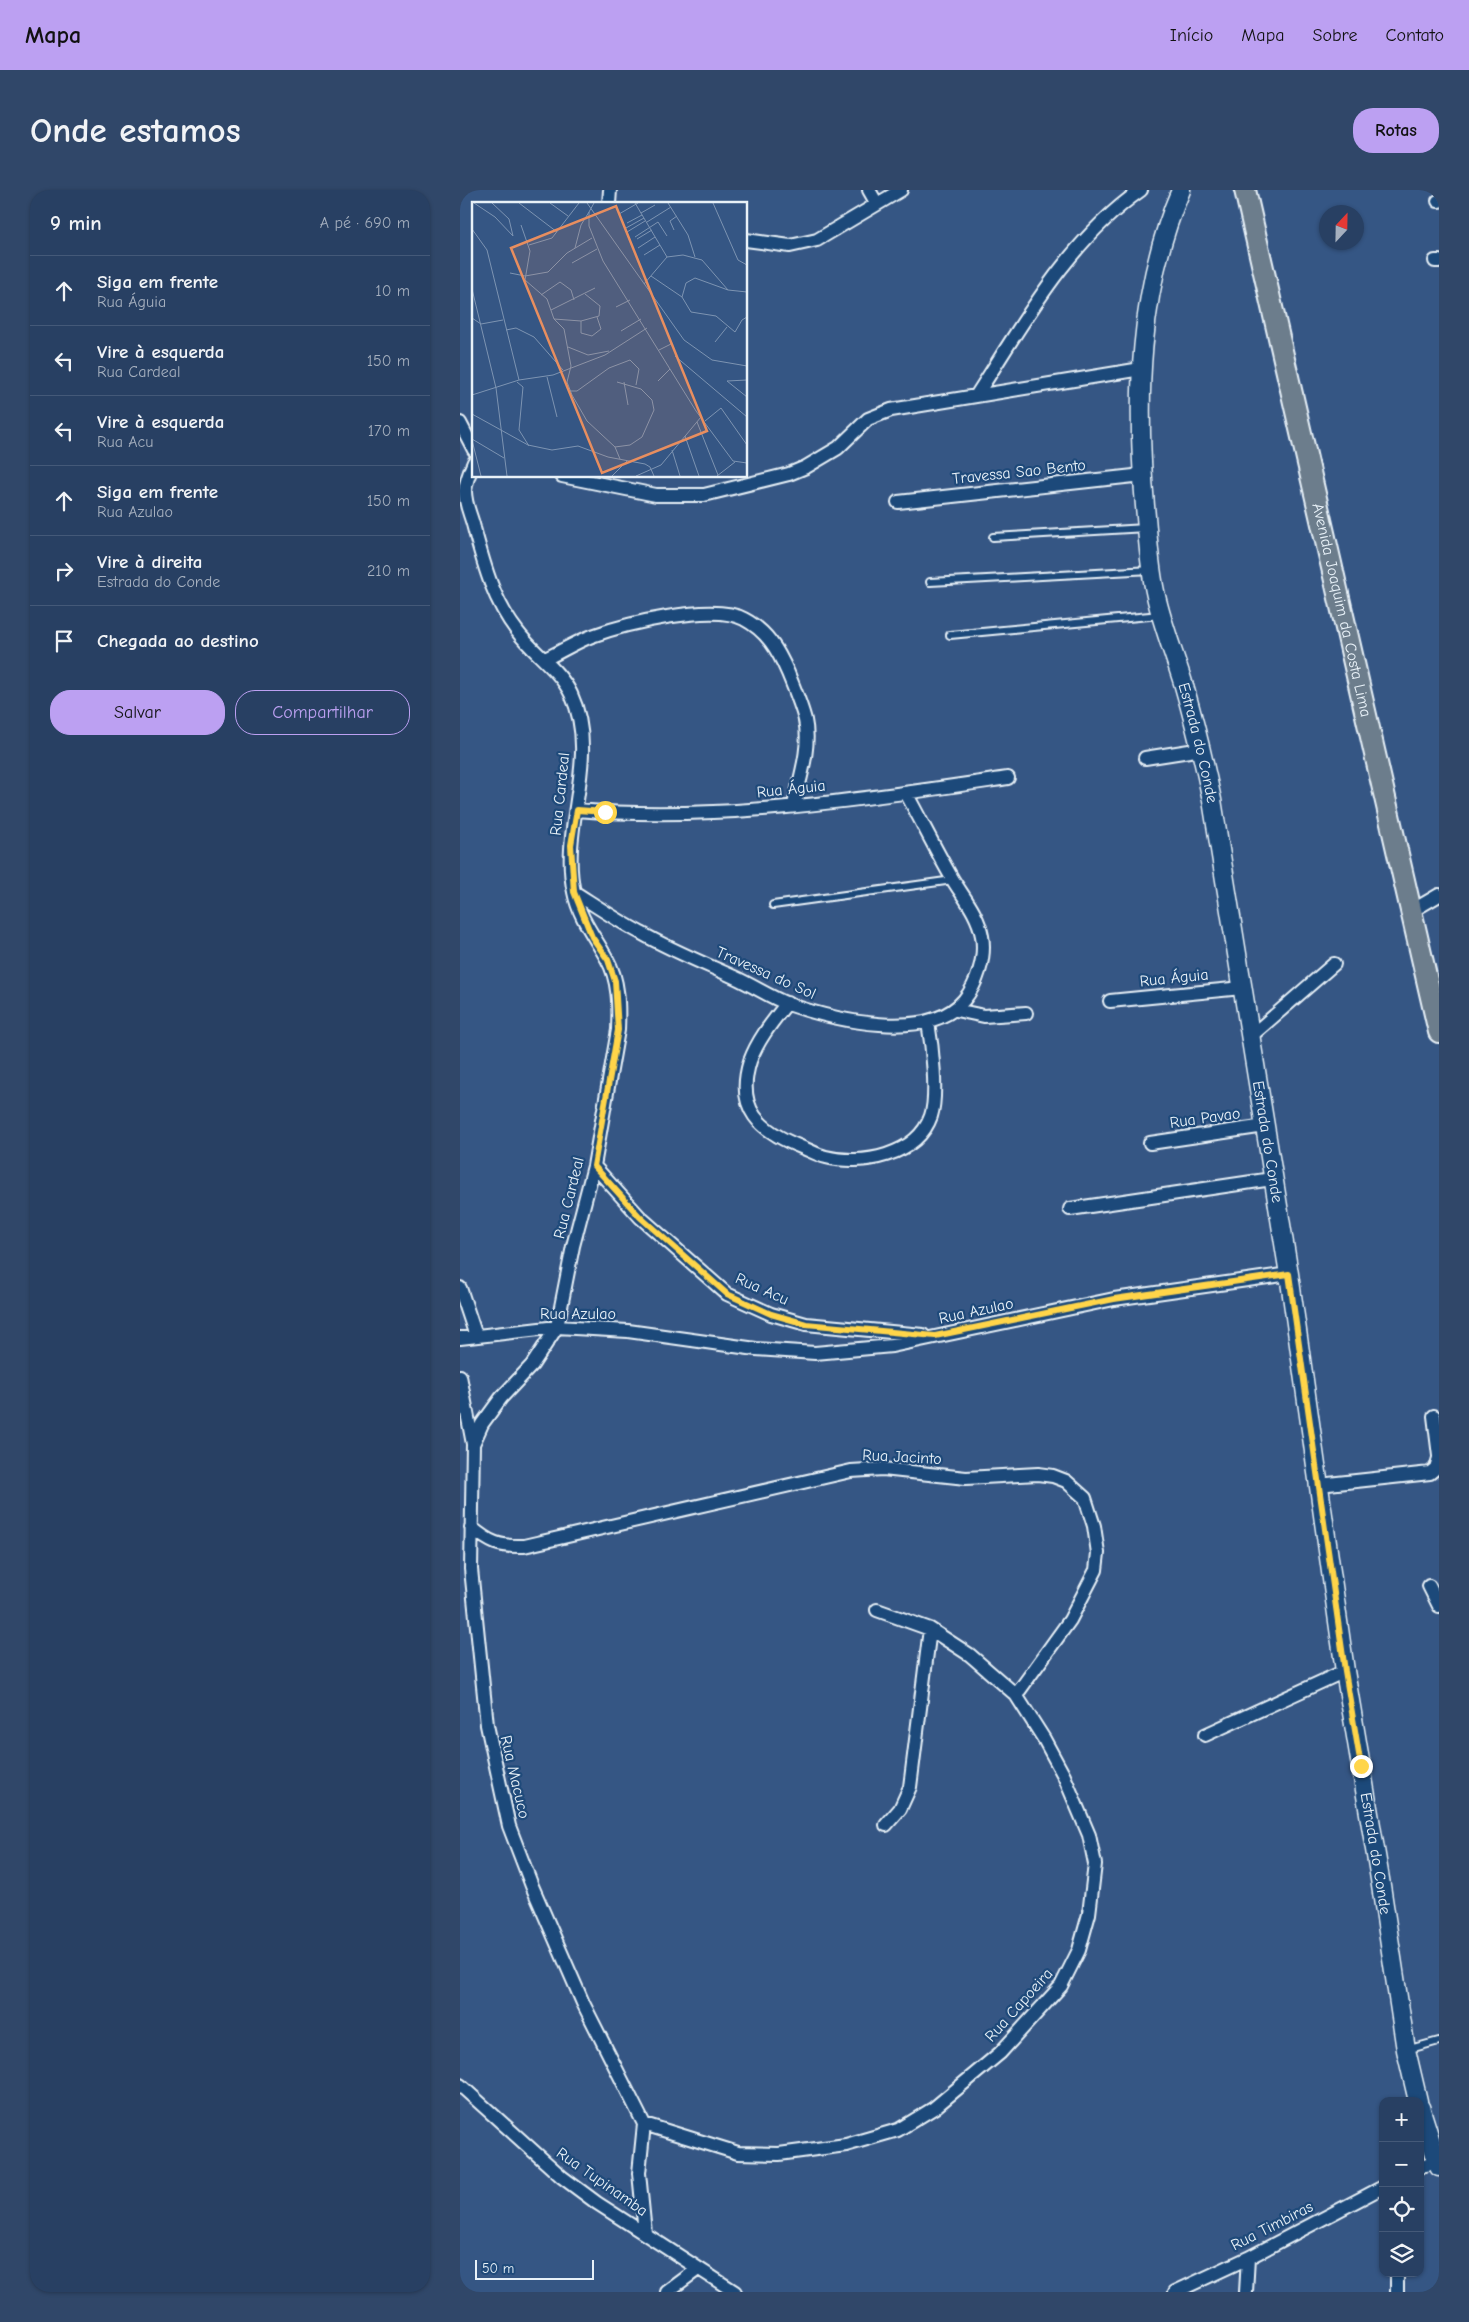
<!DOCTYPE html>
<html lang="pt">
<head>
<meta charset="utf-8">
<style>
  body { margin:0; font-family:"Comic Neue",sans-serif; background:#304769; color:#f1f3f6 }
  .controls { position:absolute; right:15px; bottom:15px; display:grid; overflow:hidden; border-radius:10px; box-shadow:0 1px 4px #0004 }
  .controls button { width:45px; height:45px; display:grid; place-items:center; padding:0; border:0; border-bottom:1px solid #445978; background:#284063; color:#f1f3f6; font:25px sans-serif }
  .compass { position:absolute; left:859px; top:15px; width:45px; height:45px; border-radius:50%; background:#284063; box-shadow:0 1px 4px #0004; rotate:22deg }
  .scale { position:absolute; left:15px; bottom:12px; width:119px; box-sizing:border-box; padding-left:5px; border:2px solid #e8f1f8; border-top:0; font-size:14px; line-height:18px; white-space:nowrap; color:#e8f1f8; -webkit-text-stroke:4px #1f4a7a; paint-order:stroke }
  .stop { position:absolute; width:15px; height:15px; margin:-11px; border:4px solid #ffd54a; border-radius:50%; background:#fff }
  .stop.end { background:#ffd54a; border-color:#fff; box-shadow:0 1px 5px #0008 }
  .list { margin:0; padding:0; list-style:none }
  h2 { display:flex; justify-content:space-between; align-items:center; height:65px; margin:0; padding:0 20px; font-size:21px }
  h2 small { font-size:16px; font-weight:400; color:#a5afbe }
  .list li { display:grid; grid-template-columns:32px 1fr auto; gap:15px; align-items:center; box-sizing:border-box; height:70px; padding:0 20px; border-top:1px solid #445978 }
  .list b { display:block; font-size:19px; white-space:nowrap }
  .list p { margin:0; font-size:16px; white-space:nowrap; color:#a5afbe }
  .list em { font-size:16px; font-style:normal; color:#a5afbe }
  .actions { display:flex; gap:10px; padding:15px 20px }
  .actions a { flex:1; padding:11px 0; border:1px solid #bca0f2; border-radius:20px; text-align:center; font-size:18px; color:#bca0f2 }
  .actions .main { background:#bca0f2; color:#111 }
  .icon { flex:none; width:28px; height:28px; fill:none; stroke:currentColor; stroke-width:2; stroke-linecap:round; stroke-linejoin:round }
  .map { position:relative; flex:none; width:979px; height:2102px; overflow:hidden; border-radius:20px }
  header { display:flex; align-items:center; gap:30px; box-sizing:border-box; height:70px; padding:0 25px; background:#bca0f2; color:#111 }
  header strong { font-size:24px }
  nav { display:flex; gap:28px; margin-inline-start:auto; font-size:18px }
  .intro { display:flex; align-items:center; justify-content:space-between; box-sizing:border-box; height:120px; padding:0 30px }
  h1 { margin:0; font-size:35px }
  .button { padding:12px 22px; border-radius:20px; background:#bca0f2; color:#111; font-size:18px; font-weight:700 }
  main { display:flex; gap:30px; padding:0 30px }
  aside { flex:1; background:#284063; border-radius:20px; box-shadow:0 1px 4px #0004 }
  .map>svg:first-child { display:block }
</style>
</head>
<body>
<header>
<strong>Mapa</strong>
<nav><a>Início</a><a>Mapa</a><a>Sobre</a><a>Contato</a></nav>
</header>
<div class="intro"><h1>Onde estamos</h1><a class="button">Rotas</a></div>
<main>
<aside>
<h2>9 min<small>A pé · 690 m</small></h2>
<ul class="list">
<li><svg class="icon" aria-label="ahead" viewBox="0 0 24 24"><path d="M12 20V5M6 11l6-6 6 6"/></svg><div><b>Siga em frente</b><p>Rua Águia</p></div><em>10 m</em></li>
<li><svg class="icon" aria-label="left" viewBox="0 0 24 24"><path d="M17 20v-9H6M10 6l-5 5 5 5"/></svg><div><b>Vire à esquerda</b><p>Rua Cardeal</p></div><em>150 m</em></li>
<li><svg class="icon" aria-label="left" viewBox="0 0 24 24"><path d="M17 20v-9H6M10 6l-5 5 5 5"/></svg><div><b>Vire à esquerda</b><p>Rua Acu</p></div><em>170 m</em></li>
<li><svg class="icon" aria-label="ahead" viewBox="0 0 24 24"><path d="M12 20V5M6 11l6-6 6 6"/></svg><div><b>Siga em frente</b><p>Rua Azulao</p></div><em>150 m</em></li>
<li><svg class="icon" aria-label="right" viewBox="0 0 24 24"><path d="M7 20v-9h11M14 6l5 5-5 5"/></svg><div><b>Vire à direita</b><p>Estrada do Conde</p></div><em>210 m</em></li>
<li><svg class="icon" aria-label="arrive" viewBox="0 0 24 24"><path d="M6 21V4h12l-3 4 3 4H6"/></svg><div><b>Chegada ao destino</b></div></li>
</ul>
<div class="actions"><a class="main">Salvar</a><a>Compartilhar</a></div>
</aside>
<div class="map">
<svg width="979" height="2102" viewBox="0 0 979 2102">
  <rect width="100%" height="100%" fill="#355684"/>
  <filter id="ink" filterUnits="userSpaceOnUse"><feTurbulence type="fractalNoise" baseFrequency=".02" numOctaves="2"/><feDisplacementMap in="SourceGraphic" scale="10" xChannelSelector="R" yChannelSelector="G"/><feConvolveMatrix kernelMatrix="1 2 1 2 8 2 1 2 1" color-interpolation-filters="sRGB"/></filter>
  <g filter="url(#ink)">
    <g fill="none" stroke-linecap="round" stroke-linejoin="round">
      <g stroke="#e8f1f8" stroke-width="10">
        <path id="lane" d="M533,347L686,338
          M470,392L691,380
          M490,445L700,425
          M313,715L493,690
          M946,1860L979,1851"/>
      </g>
      <g stroke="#e8f1f8" stroke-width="16">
        <path id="street" d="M409,0L417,14
          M978,11H979
          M149,14L150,0
          M286,50L330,56L357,50L441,0
          M975,71H979
          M516,206C563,133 608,51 681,0
          M0,233L14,260
          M14,272C10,281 6,291 5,301C5,315 11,325 14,338C24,375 33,410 57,441C73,463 99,479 111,504C141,568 99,637 114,702C119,728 135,747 147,769C159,790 159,816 158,840L134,976L113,1056L97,1137L72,1175L41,1208L22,1234L13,1254L11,1379L27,1535L49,1636L72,1696L123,1813L184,1934L179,1983L185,2043
          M102,286L196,305H244L329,284L346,277L378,258L408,229L431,220L681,179
          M438,312L683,285
          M85,469C100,462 116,452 132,446C165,434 253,412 284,429C307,441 318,460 328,483C334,498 341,514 345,530C351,557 340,588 334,615
          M685,568L742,559
          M117,620C261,632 406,609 548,588
          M114,702C136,716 158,731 181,743C211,760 243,773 274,787C292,795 310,807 328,814C374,830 468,853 504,810C517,794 526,768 522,746C518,724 504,708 493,690C476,661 462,632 446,603
          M950,722L979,705
          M650,811L782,798
          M327,813C313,831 298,849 290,871C275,919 300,941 341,957C349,960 357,965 366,967C401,976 457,966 471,926C478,905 472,855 468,832
          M496,820L524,826L566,823
          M791,846L874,774
          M690,953L805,936
          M134,976L180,1027L267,1104L311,1124L346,1134L463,1145
          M610,1019L812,989
          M0,1098L16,1146
          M0,1148L97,1137L168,1141L296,1159L355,1163L432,1156L654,1109L829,1084
          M0,1186L13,1254
          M974,1226L979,1266
          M859,1295L970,1283L976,1278L979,1268
          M11,1337C30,1353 39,1357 64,1356L391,1281L423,1279L506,1288L578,1284L593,1286L606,1291L625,1308L634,1336L638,1363L636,1380L610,1430L556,1505
          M969,1396L979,1416
          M745,1545L885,1481
          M426,1635L440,1619L450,1597L470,1439
          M0,1895L102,1987L137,2013L275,2102
          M184,1934L278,1963L319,1964L386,1955L438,1940L474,1918L540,1863L601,1796L619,1760L629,1724L635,1674L629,1645L604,1586L584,1549L556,1505L510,1465L470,1439L417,1420
          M960,1978L975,1970
          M207,2102L238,2079
          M715,2102L788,2068L923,1997
          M786,2102L788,2068
          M937,2102V2083"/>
      </g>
      <g stroke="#e8f1f8" stroke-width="21">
        <g id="secondary">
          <path id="s1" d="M721,0C678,100 676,210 685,316C688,346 689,377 696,406C703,437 715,466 724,496C735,534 744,572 752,610L829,1084L885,1481L920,1689L946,1860L958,1911"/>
          <path d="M960,1917L979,1977"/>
        </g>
      </g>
      <g stroke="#e8f1f8" stroke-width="24">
        <g id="primary">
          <path id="s2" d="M785,0L979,842"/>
        </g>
      </g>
      <use href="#lane" stroke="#1f4a7a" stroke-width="6"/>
      <use href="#street" stroke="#1f4a7a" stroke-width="12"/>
      <use href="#secondary" stroke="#1f4a7a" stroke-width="18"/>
      <use href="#primary" stroke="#6c7d8c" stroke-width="20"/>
    </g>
  </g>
  <g fill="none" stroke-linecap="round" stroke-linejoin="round" filter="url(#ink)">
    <path stroke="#ffd54a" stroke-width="6" d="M145,622L117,620L111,655L114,702L132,747L148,770L155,791L158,840L134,976L180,1027L267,1104L311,1124L346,1134L475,1146L654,1109L829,1084L885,1481L901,1576"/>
  </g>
  <g text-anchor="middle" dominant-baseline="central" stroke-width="4.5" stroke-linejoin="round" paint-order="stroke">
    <g font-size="16" fill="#e8f1f8" stroke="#1f4a7a">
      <text transform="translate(559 282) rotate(-6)">Travessa Sao Bento</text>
      <text stroke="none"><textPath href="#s2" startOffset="431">Avenida Joaquim da Costa Lima</textPath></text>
      <text stroke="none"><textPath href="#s1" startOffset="565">Estrada do Conde</textPath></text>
      <text transform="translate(331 599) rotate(-6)">Rua Águia</text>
      <text transform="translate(100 604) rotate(-84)">Rua Cardeal</text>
      <text transform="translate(306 783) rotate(24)">Travessa do Sol</text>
      <text transform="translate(714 788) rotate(-6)">Rua Águia</text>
      <text transform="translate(745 928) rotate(-8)">Rua Pavao</text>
      <text stroke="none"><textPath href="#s1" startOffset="970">Estrada do Conde</textPath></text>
      <text transform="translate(109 1008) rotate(-76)">Rua Cardeal</text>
      <text transform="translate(302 1099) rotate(24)">Rua Acu</text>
      <text transform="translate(516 1121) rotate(-12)">Rua Azulao</text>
      <text x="118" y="1124">Rua Azulao</text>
      <text transform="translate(442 1267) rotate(3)">Rua Jacinto</text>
      <text transform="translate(55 1587) rotate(77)">Rua Macuco</text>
      <text stroke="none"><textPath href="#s1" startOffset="1690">Estrada do Conde</textPath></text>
      <text transform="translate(559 1815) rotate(-48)">Rua Capoeira</text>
      <text transform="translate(142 1992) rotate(35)">Rua Tupinamba</text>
      <text transform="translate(812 2036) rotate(-27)">Rua Timbiras</text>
    </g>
  </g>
  <g transform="translate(12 12)">
    <rect width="275" height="275" fill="#355684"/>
    <path fill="none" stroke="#7d94b2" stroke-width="1" d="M2,1L23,15L41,34M20,1L37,17L41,34M47,1L85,30M78,1L96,14M115,1L212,138L240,158L275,164M122,1L117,10V24L131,59L224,209L261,259L275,261M163,1L195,55M196,1L216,33L223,55M241,1L266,58L275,63M169,11L183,3M147,12L166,1M175,20L199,5M155,21L170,13M49,23L58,49L53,78L75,97L82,117L92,127L99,164L95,180L100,193L115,219L143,245L148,257M154,26L172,16M0,27L15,48L47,178M202,28L198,19L205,14M155,30L173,19M163,35L186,20L195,34M165,37L180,28M57,43L80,36L107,1M103,46L109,23L117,10M166,46L183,35M172,53L188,43M100,61L125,47M38,71L53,74L76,70L95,51L120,36M179,74L210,95M172,82L195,55L211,53L230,58L256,88L275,90M0,87L24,186L35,274M256,88L223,76L214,81L210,95L219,110L244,114L263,130L270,118L275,115M69,93L88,80L99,88L102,98M144,105L158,98M79,108L123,86M0,116L9,122L31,118M82,117L109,119L127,114L128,104L113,92M109,119V131L120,134L129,127L125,115M34,128L44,126L62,135L91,168M149,129L169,117M243,140L255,125M96,145L116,153L137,149M187,148L199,142L197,135M203,154L275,215M75,175L85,215M186,179L198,167M255,179L275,195M255,179L275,178M45,180L51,185L47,228L57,244M152,180L156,203M98,189H105L137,166L158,158L167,167L164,183M0,193L47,178L81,173L133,153L175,126M0,212L56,243L80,248L106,244L136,255L173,262L178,265L182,274M233,219L249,206L275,243M225,220L246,273M213,234L227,274M0,237L32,256M0,238L9,274M143,245L158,243L170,235L182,208L180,198L169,187L145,180M200,248L208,274M140,274L155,259M164,274L189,263L229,215M245,274L263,260"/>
    <path fill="#e88e5f" fill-opacity="0.15" stroke="#e88e5f" stroke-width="2.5" d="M144,4L235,229L130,271L39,46Z"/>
    <rect width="275" height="275" fill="none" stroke="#e8f1f8" stroke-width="2.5"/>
  </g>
</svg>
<div class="controls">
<button>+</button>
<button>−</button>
<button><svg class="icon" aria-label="locate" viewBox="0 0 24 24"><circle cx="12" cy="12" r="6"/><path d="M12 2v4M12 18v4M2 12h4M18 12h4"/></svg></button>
<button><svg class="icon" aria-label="layers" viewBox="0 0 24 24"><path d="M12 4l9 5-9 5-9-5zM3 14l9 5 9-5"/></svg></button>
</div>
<svg class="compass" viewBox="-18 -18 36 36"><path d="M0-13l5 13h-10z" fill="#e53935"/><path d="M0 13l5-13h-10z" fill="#a5afbe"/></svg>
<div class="scale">50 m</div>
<div class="stop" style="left:145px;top:622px"></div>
<div class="stop end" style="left:901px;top:1576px"></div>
</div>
</main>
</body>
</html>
